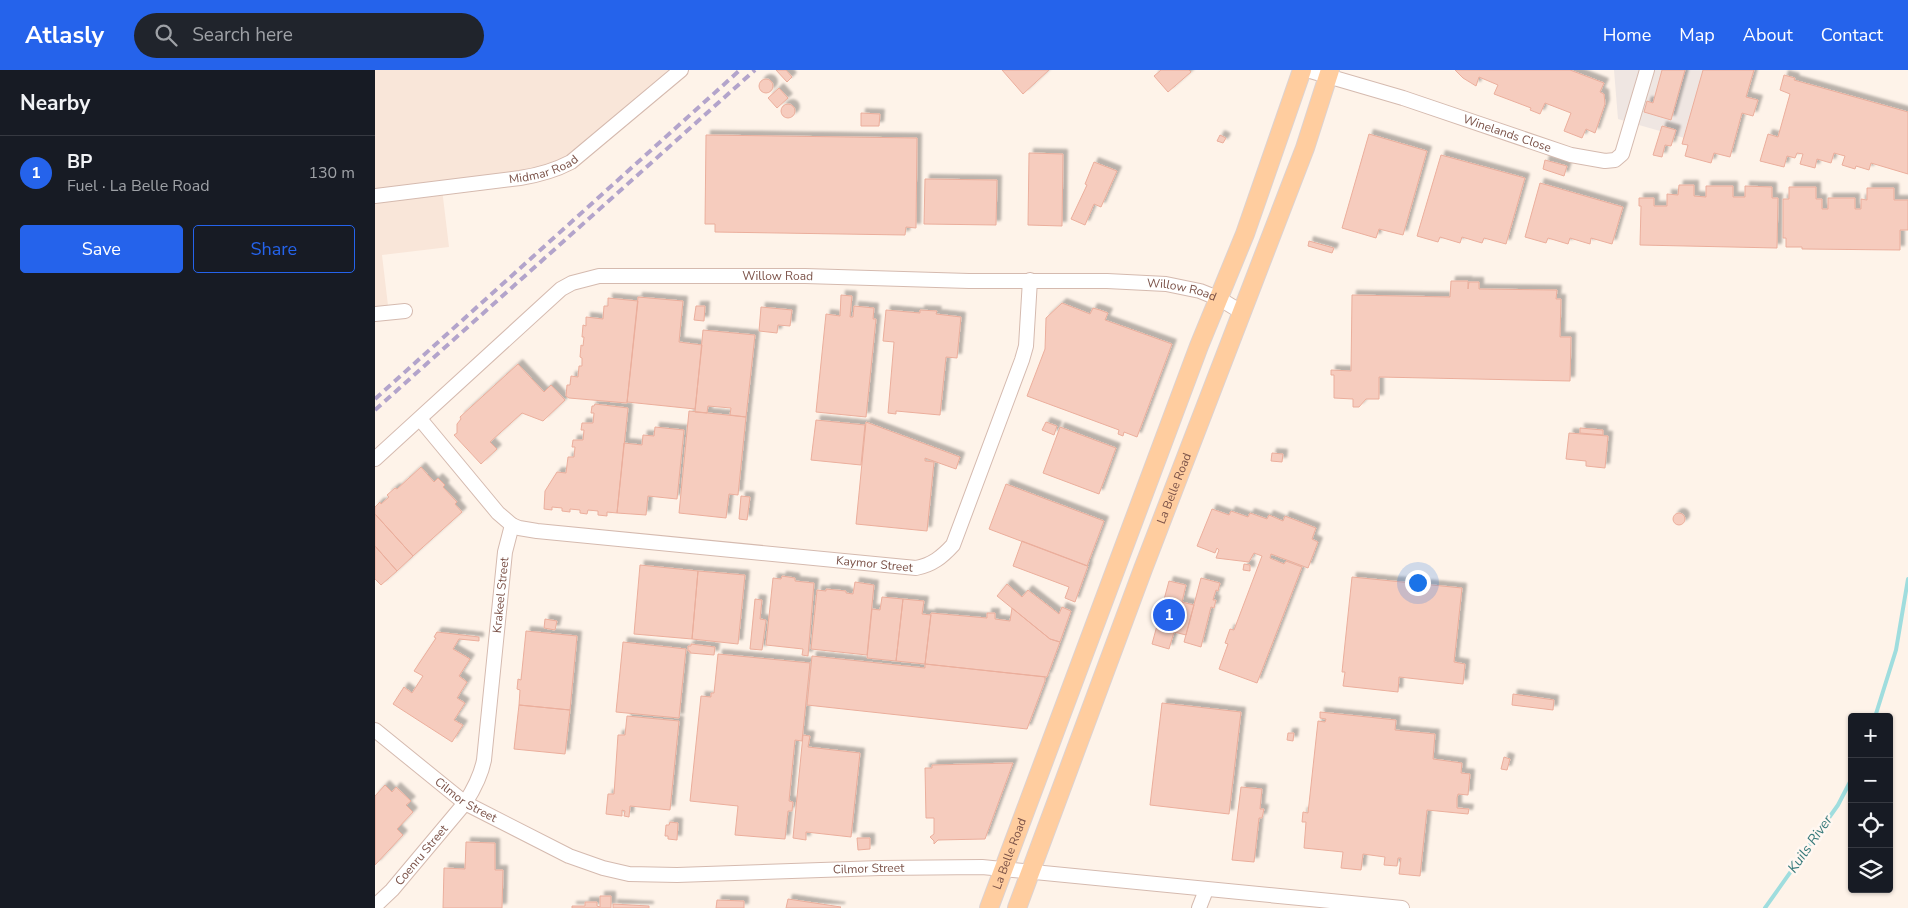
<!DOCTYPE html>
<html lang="en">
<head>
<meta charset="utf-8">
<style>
  body { margin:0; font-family:"Nunito Sans",sans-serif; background:#20242c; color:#f1f3f6 }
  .controls { position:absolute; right:15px; bottom:15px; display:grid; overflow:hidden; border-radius:5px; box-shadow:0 1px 4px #0004 }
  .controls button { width:45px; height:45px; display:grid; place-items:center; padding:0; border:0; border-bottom:1px solid #363941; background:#171b24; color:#f1f3f6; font:25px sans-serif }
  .you { position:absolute; left:1042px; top:512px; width:18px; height:18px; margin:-12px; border:4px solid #fff; border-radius:50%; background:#1a73e8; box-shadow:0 0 0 8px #1a73e833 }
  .badge { display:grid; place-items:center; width:32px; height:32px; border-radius:50%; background:#2563eb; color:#fff; font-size:16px; font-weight:700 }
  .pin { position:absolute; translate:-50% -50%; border:2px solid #fff; box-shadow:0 1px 5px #0006 }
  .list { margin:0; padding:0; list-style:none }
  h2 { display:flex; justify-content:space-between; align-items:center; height:65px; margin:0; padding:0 20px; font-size:21px }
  h2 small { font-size:16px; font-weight:400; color:#9ea1a6 }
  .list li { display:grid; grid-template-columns:32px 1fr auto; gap:15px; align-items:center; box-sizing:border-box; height:75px; padding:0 20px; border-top:1px solid #363941 }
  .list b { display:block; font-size:19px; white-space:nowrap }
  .list p { margin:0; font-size:16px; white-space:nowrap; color:#9ea1a6 }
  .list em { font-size:16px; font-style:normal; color:#9ea1a6 }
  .actions { display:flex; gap:10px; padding:15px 20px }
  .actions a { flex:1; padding:11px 0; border:1px solid #2563eb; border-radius:5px; text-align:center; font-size:18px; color:#2563eb }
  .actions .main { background:#2563eb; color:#fff }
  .icon { flex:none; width:28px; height:28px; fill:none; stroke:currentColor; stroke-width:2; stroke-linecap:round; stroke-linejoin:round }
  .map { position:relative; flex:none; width:1533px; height:838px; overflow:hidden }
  header { display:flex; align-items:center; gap:30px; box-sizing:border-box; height:70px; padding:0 25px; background:#2563eb; color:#fff }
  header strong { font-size:24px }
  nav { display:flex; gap:28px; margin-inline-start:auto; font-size:18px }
  .search { width:350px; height:45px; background:#20242c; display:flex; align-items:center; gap:12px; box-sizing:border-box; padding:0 18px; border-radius:28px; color:#9ea1a6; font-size:19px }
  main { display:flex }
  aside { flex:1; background:#171b24 }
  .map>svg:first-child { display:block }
</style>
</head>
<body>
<header>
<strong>Atlasly</strong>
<div class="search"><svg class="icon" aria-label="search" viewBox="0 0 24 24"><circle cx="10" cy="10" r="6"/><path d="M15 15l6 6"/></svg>Search here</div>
<nav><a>Home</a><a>Map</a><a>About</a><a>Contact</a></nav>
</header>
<main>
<aside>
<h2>Nearby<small></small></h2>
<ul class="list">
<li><span class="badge">1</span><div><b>BP</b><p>Fuel · La Belle Road</p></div><em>130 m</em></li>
</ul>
<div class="actions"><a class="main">Save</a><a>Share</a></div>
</aside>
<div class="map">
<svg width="1533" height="838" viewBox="0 0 1533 838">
  <defs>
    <filter id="shadow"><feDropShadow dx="4.5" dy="-4.5" stdDeviation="1" flood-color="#0004"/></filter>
  </defs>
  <rect width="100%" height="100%" fill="#fef3e9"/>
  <path fill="#f9e6d9" d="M0,0H308L197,93L67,119L74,177L7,185L14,244L0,245Z"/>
  <path fill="#efe6e2" d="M1239,0H1331L1313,69L1243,49Z"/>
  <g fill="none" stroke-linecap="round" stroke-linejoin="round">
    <path stroke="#9fddde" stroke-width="4" d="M1500,647L1521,580L1533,509
      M1390,838L1463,735L1477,708"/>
  </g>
  <path fill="#f6ccbe" stroke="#ebae9c" filter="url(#shadow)" d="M401,0H411L417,7L412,12Z
    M627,0H674L648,24Z
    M786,0H814L816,2L793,22L779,6Z
    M1080,0H1195L1229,13L1225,22L1229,24L1230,34L1220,63L1211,59L1207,68L1189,61L1196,43L1170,33L1165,44L1155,40L1156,38L1119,24L1123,15L1104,7L1101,16L1088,8Z
    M1287,0H1310L1296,50L1269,42L1272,31L1278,33Z
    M1328,0H1379L1371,27L1383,30L1378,46L1367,43L1355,87L1339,83L1336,93L1310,86L1313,75L1307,74Z
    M1409,5L1420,8L1419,10L1533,42V104L1496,93L1494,100L1481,96L1480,99L1467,95L1470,86L1459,83L1456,93L1442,89L1440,98L1425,94L1428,84L1422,83L1420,88L1412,86L1409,97L1385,91L1393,64L1403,67L1415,24L1405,20Z
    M384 16a7 7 0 1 1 14 0a7 7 0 1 1-14 0Z
    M404,18L413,28L402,38L393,28Z
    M406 41a7 7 0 1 1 14 0a7 7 0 1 1-14 0Z
    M486,43L505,44L504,56H486Z
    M1287,56L1301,60L1296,76L1290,75L1287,87L1278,85Z
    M994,64L1052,81L1028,165L1004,159L1001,168L967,158Z
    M331,65L542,68L541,158L531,157L530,165L340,162V154H330Z
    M845,65L851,68L848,73L842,71Z
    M654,83L688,84L687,156L653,155Z
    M1066,85L1150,108L1131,174L1109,168L1107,173L1087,167L1085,173L1065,167L1063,172L1042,166Z
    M1170,90L1192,96L1189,106L1168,99Z
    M719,92L742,101L726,137L719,134L710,155L696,149L712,115L710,114Z
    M550,109L622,110L621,155L549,154Z
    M1165,113L1248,137L1237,174L1216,168L1215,174L1195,168L1193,174L1173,168L1171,173L1150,167Z
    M1304,115H1319V126L1331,127V116H1358V127H1370V116L1397,117V128H1403L1402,178L1265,175L1266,136H1264V128H1279V136H1292V124L1303,125Z
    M1414,117H1441V129H1447V139H1453V128H1480V139H1486V129L1492,130V118H1519V130H1533V160H1525V180L1427,179V177H1411V168H1408V129H1414Z
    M934,171L959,178L957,183L933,176Z
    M1076,211H1093V219L1094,212H1104V219L1182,220L1181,229H1186L1185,267H1196L1195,311L1004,307V329H991L984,337H978V329L959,328V305H956V300L976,301L977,225L1075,227Z
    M466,225L477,226L475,247H478L479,236L499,238L498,249H501L491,347L441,342L451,244L465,246Z
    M263,227L308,231L304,272L327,275L320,339L252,332Z
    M233,228L263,231L252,333L194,328L191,326L192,315H195L196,306L203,307L204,296H207V288L205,287L206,275L208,276L209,267H207L208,255L211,256V247L228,249L229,236H233Z
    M687,233L715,244L718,238L725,240L733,243L730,250L797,274L762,367L749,362L748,366L743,364L744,360L652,326L670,279L671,248Z
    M321,236H330L329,251L319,250Z
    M386,237L417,240L415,256L403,255L402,263L384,261Z
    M511,240L545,243V240L562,241L561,244L586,247L582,288L571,287L565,345L521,341V344L513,343L519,272L508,271Z
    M328,260L380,265L371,347L355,345L356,338L333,336L332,343L320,342Z
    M143,294L169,322L176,315L190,330L168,351L147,343L115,372L122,379L106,394L79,365L82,363V354L86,349L85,347Z
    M220,334L253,338L242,443L232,442V446L223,445V441L213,440L212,444L205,443V440L195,439V442L187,441V438L177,437V440L169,439L170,421L182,402L191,403L193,387H199L200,377H197L198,370H208L209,360H206L207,353H218L219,343H216L217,336H219Z
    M314,341L371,347L363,425L354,424L351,448L304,443Z
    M441,350L490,355L486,395L436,390Z
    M491,352L585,387L581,399L550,388V391L559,392L552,461L481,454Z
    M671,352L682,356L679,365L667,360Z
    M280,357L309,360L302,429L273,426L271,445L242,443L249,373L267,375L268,365L279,366Z
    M685,357L741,378L724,424L668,403Z
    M1205,358L1228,360V365L1205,363Z
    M1194,363L1233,366L1230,398L1211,396V391L1191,389Z
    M897,383L908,384L907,392L896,391Z
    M46,397L59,412L63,408L70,415L68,417L82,432L80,434L87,442L38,486L0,444V437L5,432L6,434L14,427L12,425L20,418L22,419Z
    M631,414L729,451L712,496L614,459Z
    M366,426L375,427L372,450L364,449Z
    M837,439L854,445L856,441L873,447L875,443L892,449L894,445L908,451L910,446L941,458L937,469L943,472L933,498L896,484L895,488L909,494L911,491L927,497L882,613L844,599L853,574L850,573L855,559L859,560L887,486L879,483L874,492L841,488L844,480L842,478L840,483L822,476Z
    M1298 449a6 6 0 1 1 12 0a6 6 0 1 1-12 0Z
    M0,444L38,486L22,501L0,476Z
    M647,471L713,496L700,532L690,528L694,517L638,496Z
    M0,476L22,501L6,515L0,509Z
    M869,494L875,495V501L868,500Z
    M265,495L323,501L317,569L259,564Z
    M323,501L370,505L363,574L317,569Z
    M407,506L420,508V511L439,513L433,586L427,585L428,579L391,575L398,508L406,509Z
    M977,507L1087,518L1079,592L1090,594L1088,614L1024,607L1023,622L968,616L970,602H967Z
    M826,508L845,513L843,521L841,520L838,530H841L839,538L836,537L826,577L809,572Z
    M794,511L811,515L807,532L819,535L811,565L799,562L794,579L777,574Z
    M480,512L499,515L492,585L436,579L442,520L451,521V519L471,521V523L478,524Z
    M632,514L647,527L653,520L684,544L687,537L696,541L685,572L675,569L622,526Z
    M507,527L528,529L521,591L492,588L497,539L505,540Z
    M380,529L387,530L385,549L391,550L387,580L375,579Z
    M528,529L549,531L547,544L556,545L550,594L521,591Z
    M637,538L675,569L685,572L672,607L550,594L556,543L612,548V543H620V549L635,551Z
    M170,549L182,551L180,560L169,558Z
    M151,561L202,566L195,640L144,635L145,620L142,619L143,609L146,610Z
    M62,562L104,567V571L84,569L78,579L95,589L84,606L92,612L82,628L90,633L79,650L88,655L77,672L18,634L29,617L37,623L48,606L39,601L61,568L59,567Z
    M248,572L311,579L304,648L241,642Z
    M316,574L340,577L339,585L315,583V581H313V576H316Z
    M343,584L435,593L427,671L420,670L414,731L418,732L417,741H413L410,769L360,765L363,736L315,731L326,626L336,627V623H339Z
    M437,586L550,598V594L670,607V611L652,659L432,635Z
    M1138,624L1179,630L1178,640L1137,635Z
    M787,633L866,642L854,744L775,735Z
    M144,635L195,640L190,684L139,679Z
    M945,642L1021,650L1020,660L1060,664L1058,689L1087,693L1086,703L1095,704L1093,725L1083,724L1082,728V738L1094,739L1093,744L1052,740L1045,806L1024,804L1026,788H1023L1022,796L1009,795L1010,787L988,784L986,800L966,798L968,782L929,778L931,752H927L928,742L933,743L943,651L950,652L951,649L945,648Z
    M252,646L304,651L295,740L255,736L254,747L249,746L250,741L247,740V746L231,744L233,724H239L243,665H250Z
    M913,663H919L918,671L912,670Z
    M428,665L435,666L433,677L485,683L476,767L431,762V770L418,768Z
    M1129,687L1135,689L1132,700L1126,699Z
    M638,693L610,769L563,770L559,774V771L555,767L559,764V748H551L550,698H557V695Z
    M10,715L17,722L21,717L36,731L31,735L38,742L22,759L28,765L0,795V726Z
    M866,717L887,719L885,739H889L887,748H884L879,792L857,790Z
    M295,752L303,753L302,770L293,769V766H290L291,755H294Z
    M482,768H495V779L483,780Z
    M91,772L120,773V800H128L127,838H68L69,798L90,799Z
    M225,826H236V838H197V836H210V832H222V836L225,837Z
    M413,829L466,837L465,838H411Z
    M342,830L369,831V838H341Z
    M238,834L274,836V838H238Z"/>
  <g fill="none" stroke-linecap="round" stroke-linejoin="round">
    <g stroke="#d5baaf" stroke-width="16">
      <g id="minor">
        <path id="s1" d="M932,0L1028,28L1196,85L1230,91L1240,90L1247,84L1272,0"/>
        <path id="s2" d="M0,126L145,108C164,105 179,101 196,92L306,0"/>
        <path d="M0,244L30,241"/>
        <path id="s3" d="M0,389L186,219L197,213L224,206H430L594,211H732L791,214L825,221L845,229L868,243"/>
        <path id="s4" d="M137,455L144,458L162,461L541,498C557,495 567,487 578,475L647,290L651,276L655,210"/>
        <path id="s5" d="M0,660L90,733L194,786L228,798L254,804L302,805L505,798L607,797L1027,838"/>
        <path id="s6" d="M0,836L17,820L90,733C99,719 106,706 109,690L130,482L137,455L123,443L45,349"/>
        <path d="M824,838L831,820"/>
      </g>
    </g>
    <g stroke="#ddd2d0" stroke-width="20">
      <g id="major">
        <path id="s7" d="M614,838L824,276L870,164L927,0"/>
        <path id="s8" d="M642,838L768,499L930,78L955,0"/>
      </g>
    </g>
    <use href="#minor" stroke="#fff" stroke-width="14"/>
    <use href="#major" stroke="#ffcd9f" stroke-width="18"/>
    <path stroke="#b3a4cb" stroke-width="4" stroke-dasharray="8 5" stroke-linecap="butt" d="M0,329L365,0
      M0,340L380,0"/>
  </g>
  <g text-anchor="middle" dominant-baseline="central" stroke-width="5" stroke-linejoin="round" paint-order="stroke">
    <g font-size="12" fill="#7c5349" stroke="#fff7f1">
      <text stroke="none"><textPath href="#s1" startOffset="210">Winelands Close</textPath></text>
      <text stroke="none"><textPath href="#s2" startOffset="171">Midmar Road</textPath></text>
      <text stroke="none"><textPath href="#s3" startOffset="471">Willow Road</textPath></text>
      <text stroke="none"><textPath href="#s3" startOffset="876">Willow Road</textPath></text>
      <text stroke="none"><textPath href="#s8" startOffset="448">La Belle Road</textPath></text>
      <text stroke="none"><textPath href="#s4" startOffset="365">Kaymor Street</textPath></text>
      <text stroke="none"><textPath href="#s6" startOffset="350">Krakeel Street</textPath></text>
      <text stroke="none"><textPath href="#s5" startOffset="115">Cilmor Street</textPath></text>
      <text stroke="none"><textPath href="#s7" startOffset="58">La Belle Road</textPath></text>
      <text stroke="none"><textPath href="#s6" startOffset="69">Coenru Street</textPath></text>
      <text stroke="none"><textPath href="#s5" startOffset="535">Cilmor Street</textPath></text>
    </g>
    <g font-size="14" font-style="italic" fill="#387a7b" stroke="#fff7f1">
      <text transform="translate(1435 774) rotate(-55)">Kuils River</text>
    </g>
  </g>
</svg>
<div class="controls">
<button>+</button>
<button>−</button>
<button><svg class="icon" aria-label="locate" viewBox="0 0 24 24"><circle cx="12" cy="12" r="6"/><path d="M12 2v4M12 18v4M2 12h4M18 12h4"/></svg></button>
<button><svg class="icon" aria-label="layers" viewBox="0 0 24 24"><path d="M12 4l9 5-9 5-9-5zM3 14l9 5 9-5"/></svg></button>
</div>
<div class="you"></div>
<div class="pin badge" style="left:794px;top:545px">1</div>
</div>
</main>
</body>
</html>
